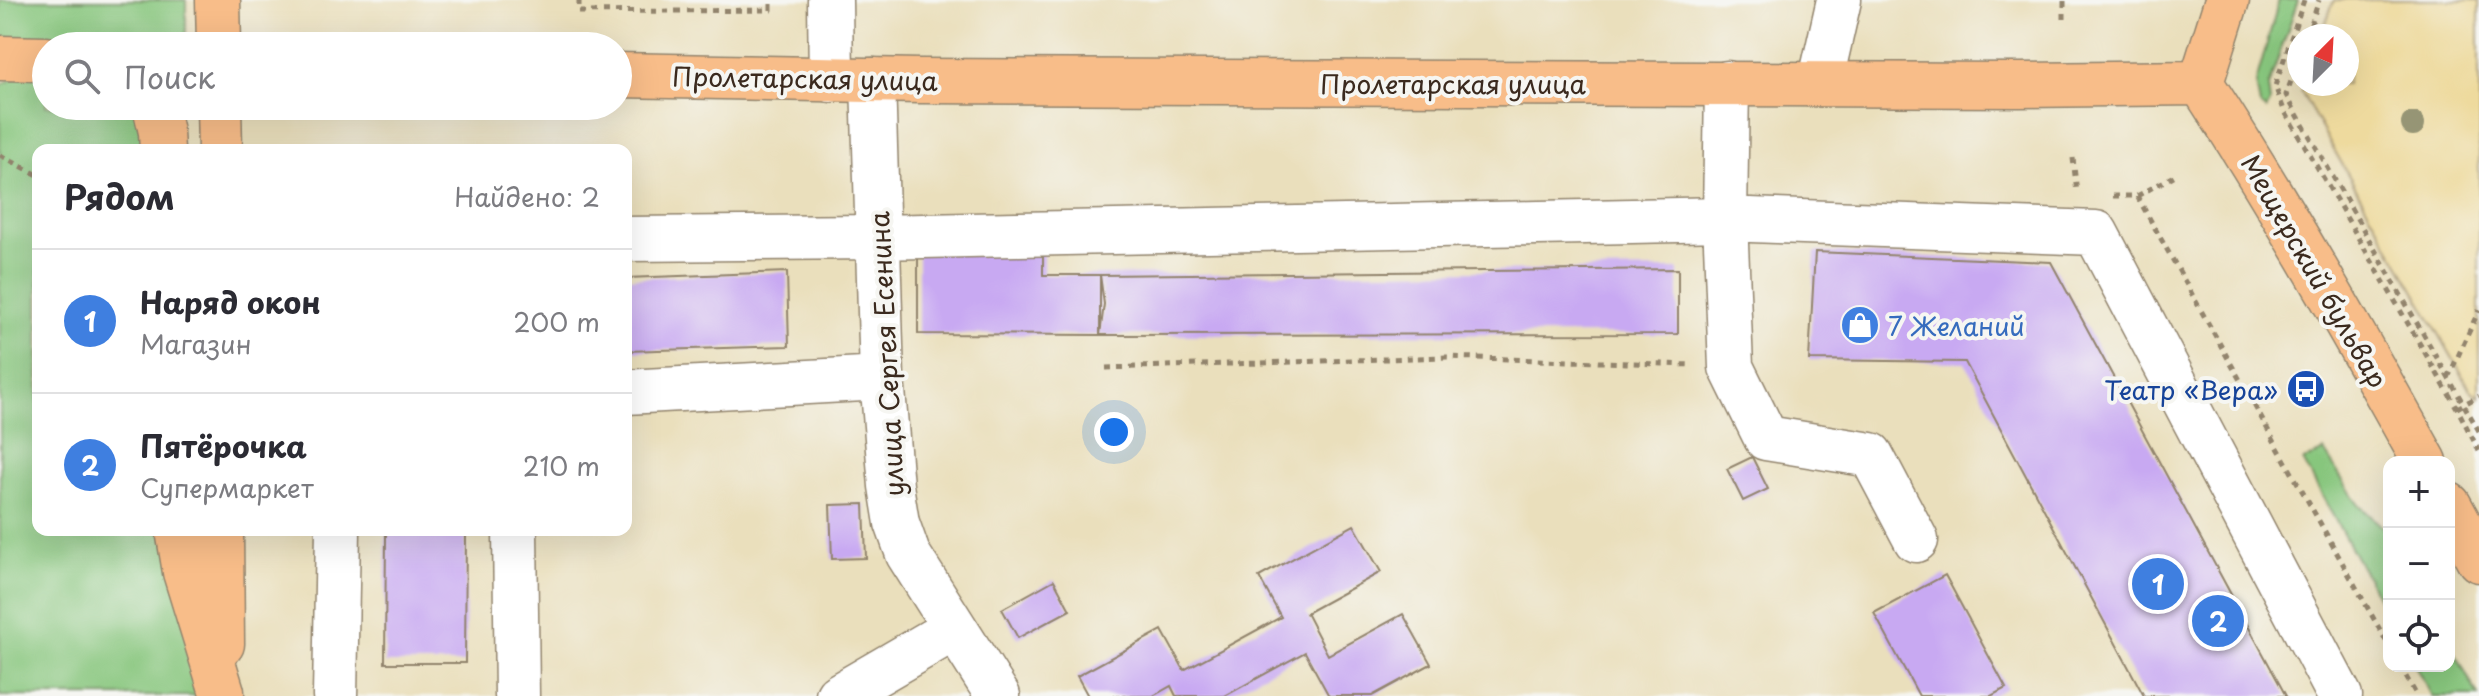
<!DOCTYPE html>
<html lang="ru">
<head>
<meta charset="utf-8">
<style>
  body { margin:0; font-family:"Playpen Sans",sans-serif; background:#f2f2f3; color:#2b2b33 }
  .controls { position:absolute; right:24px; bottom:24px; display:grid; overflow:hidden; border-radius:16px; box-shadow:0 8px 32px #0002 }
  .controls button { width:72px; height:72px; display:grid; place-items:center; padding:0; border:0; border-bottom:2px solid #e1e1e2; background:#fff; color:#2b2b33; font:40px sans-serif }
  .compass { position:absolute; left:2287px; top:24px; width:72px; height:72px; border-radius:50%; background:#fff; box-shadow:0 8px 32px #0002; rotate:24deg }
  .you { position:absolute; left:1114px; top:432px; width:28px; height:28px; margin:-20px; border:6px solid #fff; border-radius:50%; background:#1a73e8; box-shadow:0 0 0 12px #1a73e833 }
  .badge { display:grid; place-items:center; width:52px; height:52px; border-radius:50%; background:#2563eb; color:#fff; font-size:26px; font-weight:700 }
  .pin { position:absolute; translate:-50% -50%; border:4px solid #fff; box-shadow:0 2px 8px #0006 }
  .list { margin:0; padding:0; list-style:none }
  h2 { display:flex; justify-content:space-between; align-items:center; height:104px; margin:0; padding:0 32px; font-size:34px }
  h2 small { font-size:26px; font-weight:400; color:#7c7c81 }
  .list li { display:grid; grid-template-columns:52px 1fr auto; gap:24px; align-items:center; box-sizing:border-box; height:144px; padding:0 32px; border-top:2px solid #e1e1e2 }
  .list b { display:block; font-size:30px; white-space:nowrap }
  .list p { margin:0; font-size:26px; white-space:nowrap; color:#7c7c81 }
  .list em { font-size:26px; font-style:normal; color:#7c7c81 }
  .icon { flex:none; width:44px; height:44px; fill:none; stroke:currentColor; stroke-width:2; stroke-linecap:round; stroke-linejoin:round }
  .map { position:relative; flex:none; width:2479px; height:696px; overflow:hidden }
  .search { position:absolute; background:#fff; box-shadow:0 8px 32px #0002; left:32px; top:32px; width:600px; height:88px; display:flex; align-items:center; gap:20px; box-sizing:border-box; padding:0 28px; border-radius:44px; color:#7c7c81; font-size:30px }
  .panel { position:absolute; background:#fff; box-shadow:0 8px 32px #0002; left:32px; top:144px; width:600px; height:392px; border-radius:16px }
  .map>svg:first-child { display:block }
</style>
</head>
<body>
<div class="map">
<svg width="2479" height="696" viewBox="0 0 2479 696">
  <rect width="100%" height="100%" fill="#f6f6f2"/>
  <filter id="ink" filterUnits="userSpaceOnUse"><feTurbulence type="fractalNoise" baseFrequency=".0125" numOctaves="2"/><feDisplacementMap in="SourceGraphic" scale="16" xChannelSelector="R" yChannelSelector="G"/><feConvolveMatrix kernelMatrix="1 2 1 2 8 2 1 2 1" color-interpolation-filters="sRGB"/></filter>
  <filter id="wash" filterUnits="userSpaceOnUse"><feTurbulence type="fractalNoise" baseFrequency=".006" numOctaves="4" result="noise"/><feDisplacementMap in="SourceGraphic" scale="32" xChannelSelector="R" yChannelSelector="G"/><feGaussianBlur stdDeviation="1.8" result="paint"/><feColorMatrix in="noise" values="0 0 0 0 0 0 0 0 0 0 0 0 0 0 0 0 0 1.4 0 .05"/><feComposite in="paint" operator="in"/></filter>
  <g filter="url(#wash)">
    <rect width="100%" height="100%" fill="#eadfbc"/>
    <path fill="#87c67d" stroke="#61784e" stroke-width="2" d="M0,0H186V35L0,38Z
      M2279,0H2298L2268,87L2270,103L2266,110L2260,106L2256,83Z
      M46,76V106H143L154,150H38V530H166L194,658L195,696H0V85L17,77Z
      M2324,451L2358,504L2389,533V618L2303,461Z
      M2449,641L2478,696H2432L2415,666H2449Z"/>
    <path fill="#eeda9e" stroke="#94825e" stroke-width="2" d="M2334,0H2479V397L2471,390L2301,92L2304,84H2347V36H2321Z"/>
    <g id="blocks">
      <path fill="#c8a9f2" d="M918,245H1043V275H1100V335L918,334Z
        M1815,252L2051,262L2286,696H2144L1965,362L1809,360Z
        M1678,269V334L1100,335L1104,304L1100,275Z
        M787,272L789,346L626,351V278Z
        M1752,457L1768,489L1743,501L1727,469Z
        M864,504L866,558L832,559L830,505Z
        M1354,525L1381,572L1306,613L1328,655L1403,614L1431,664L1372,696H1329L1305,652L1225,696H1176L1171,686L1153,696H1088L1077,676L1162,630L1184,670L1281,617L1259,577Z
        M386,530H466L465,663H385Z
        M1945,575L2006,688L1991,696H1919L1874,613Z
        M1054,580L1070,610L1018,638L1002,609Z"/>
    </g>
  </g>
  <g filter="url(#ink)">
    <use href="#blocks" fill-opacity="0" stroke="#92846d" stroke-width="2"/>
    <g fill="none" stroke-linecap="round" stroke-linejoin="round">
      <g stroke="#92846d" stroke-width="47">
        <path id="minor" d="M830,0L831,80
          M873,80L882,378L891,486L897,523L908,554L998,696
          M1727,83L1725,219L1731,367L1766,438L1871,455L1916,540
          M1820,84L1839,0
          M626,239L877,237L1725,219L2096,233L2340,696
          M626,392L882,378
          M515,530L517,696
          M335,696L338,530
          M838,696L955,628"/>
      </g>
      <g stroke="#92846d" stroke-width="47">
        <path id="major" d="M218,0L219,46
          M0,58L46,59
          M618,75L920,81L2020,85L2201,83
          M2201,83C2281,206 2354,334 2425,462
          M2201,83L2227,0
          M155,106L161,132L162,150
          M219,106L220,150
          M2449,505L2479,560
          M178,530L185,572L222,692
          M221,530L222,644"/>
      </g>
      <path stroke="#92846d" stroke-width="5" stroke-dasharray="6 6" stroke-linecap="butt" d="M579,0V12L771,10V0
        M2304,0L2275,86L2284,110L2457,408L2479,451
        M2064,19V0
        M2307,36L2319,0
        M2299,59L2286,95L2479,431
        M0,155L38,175
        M2073,158L2077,193
        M2113,196H2137L2389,646
        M2137,196L2179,173
        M1106,368L1446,357L1693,365
        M2448,378L2479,310
        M2457,408L2479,396
        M2400,666L2417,696"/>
      <use href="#minor" stroke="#fff" stroke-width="44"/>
      <use href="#major" stroke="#f8bd89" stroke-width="44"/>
    </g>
    <circle fill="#969574" cx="2413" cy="124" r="12"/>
  </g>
  <defs>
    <g id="shop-disc" transform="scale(2)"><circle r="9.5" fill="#3f7fe0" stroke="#f6f6f2"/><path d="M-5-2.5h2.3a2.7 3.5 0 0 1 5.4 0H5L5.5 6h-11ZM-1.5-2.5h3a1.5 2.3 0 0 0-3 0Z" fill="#fff"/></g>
    <g id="bus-disc" transform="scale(2)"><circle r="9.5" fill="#1a4fb4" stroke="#f6f6f2"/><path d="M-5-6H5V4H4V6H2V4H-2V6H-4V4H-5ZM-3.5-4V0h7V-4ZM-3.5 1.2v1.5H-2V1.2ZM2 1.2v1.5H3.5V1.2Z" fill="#fff"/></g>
  </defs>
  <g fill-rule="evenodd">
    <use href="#shop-disc" x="1860" y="325"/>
    <use href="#bus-disc" x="2306" y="389"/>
  </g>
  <g text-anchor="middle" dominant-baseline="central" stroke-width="8" stroke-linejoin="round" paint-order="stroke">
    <g font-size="26" fill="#3b2a1e" stroke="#f6f6f2">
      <text transform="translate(805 78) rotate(1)">Пролетарская улица</text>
      <text x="1453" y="83">Пролетарская улица</text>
      <text transform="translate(2315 271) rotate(60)">Мещерский бульвар</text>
      <text transform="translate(886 354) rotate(-93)">улица Сергея Есенина</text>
    </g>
    <g font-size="26" fill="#366cbe" stroke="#f6f6f2" text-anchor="start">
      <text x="1888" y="325">7 Желаний</text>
    </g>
    <g font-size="26" fill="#164399" stroke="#f6f6f2" text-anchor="end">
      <text x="2278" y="389">Театр «Вера»</text>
    </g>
  </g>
</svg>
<div class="controls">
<button>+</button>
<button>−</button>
<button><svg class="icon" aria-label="locate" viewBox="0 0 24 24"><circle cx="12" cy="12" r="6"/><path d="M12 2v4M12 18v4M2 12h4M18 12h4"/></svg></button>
</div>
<svg class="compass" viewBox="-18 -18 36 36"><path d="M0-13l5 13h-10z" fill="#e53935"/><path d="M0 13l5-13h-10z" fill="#7c7c81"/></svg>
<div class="you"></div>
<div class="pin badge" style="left:2158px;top:584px;background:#3f7fe0">1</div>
<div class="pin badge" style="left:2218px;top:621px;background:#3f7fe0">2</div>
<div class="search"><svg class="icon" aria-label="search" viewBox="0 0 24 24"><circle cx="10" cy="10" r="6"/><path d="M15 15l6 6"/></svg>Поиск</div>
<section class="panel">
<h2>Рядом<small>Найдено: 2</small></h2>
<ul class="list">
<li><span class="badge" style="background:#3f7fe0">1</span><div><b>Наряд окон</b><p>Магазин</p></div><em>200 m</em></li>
<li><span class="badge" style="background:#3f7fe0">2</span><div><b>Пятёрочка</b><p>Супермаркет</p></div><em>210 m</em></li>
</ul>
</section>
</div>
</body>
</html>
